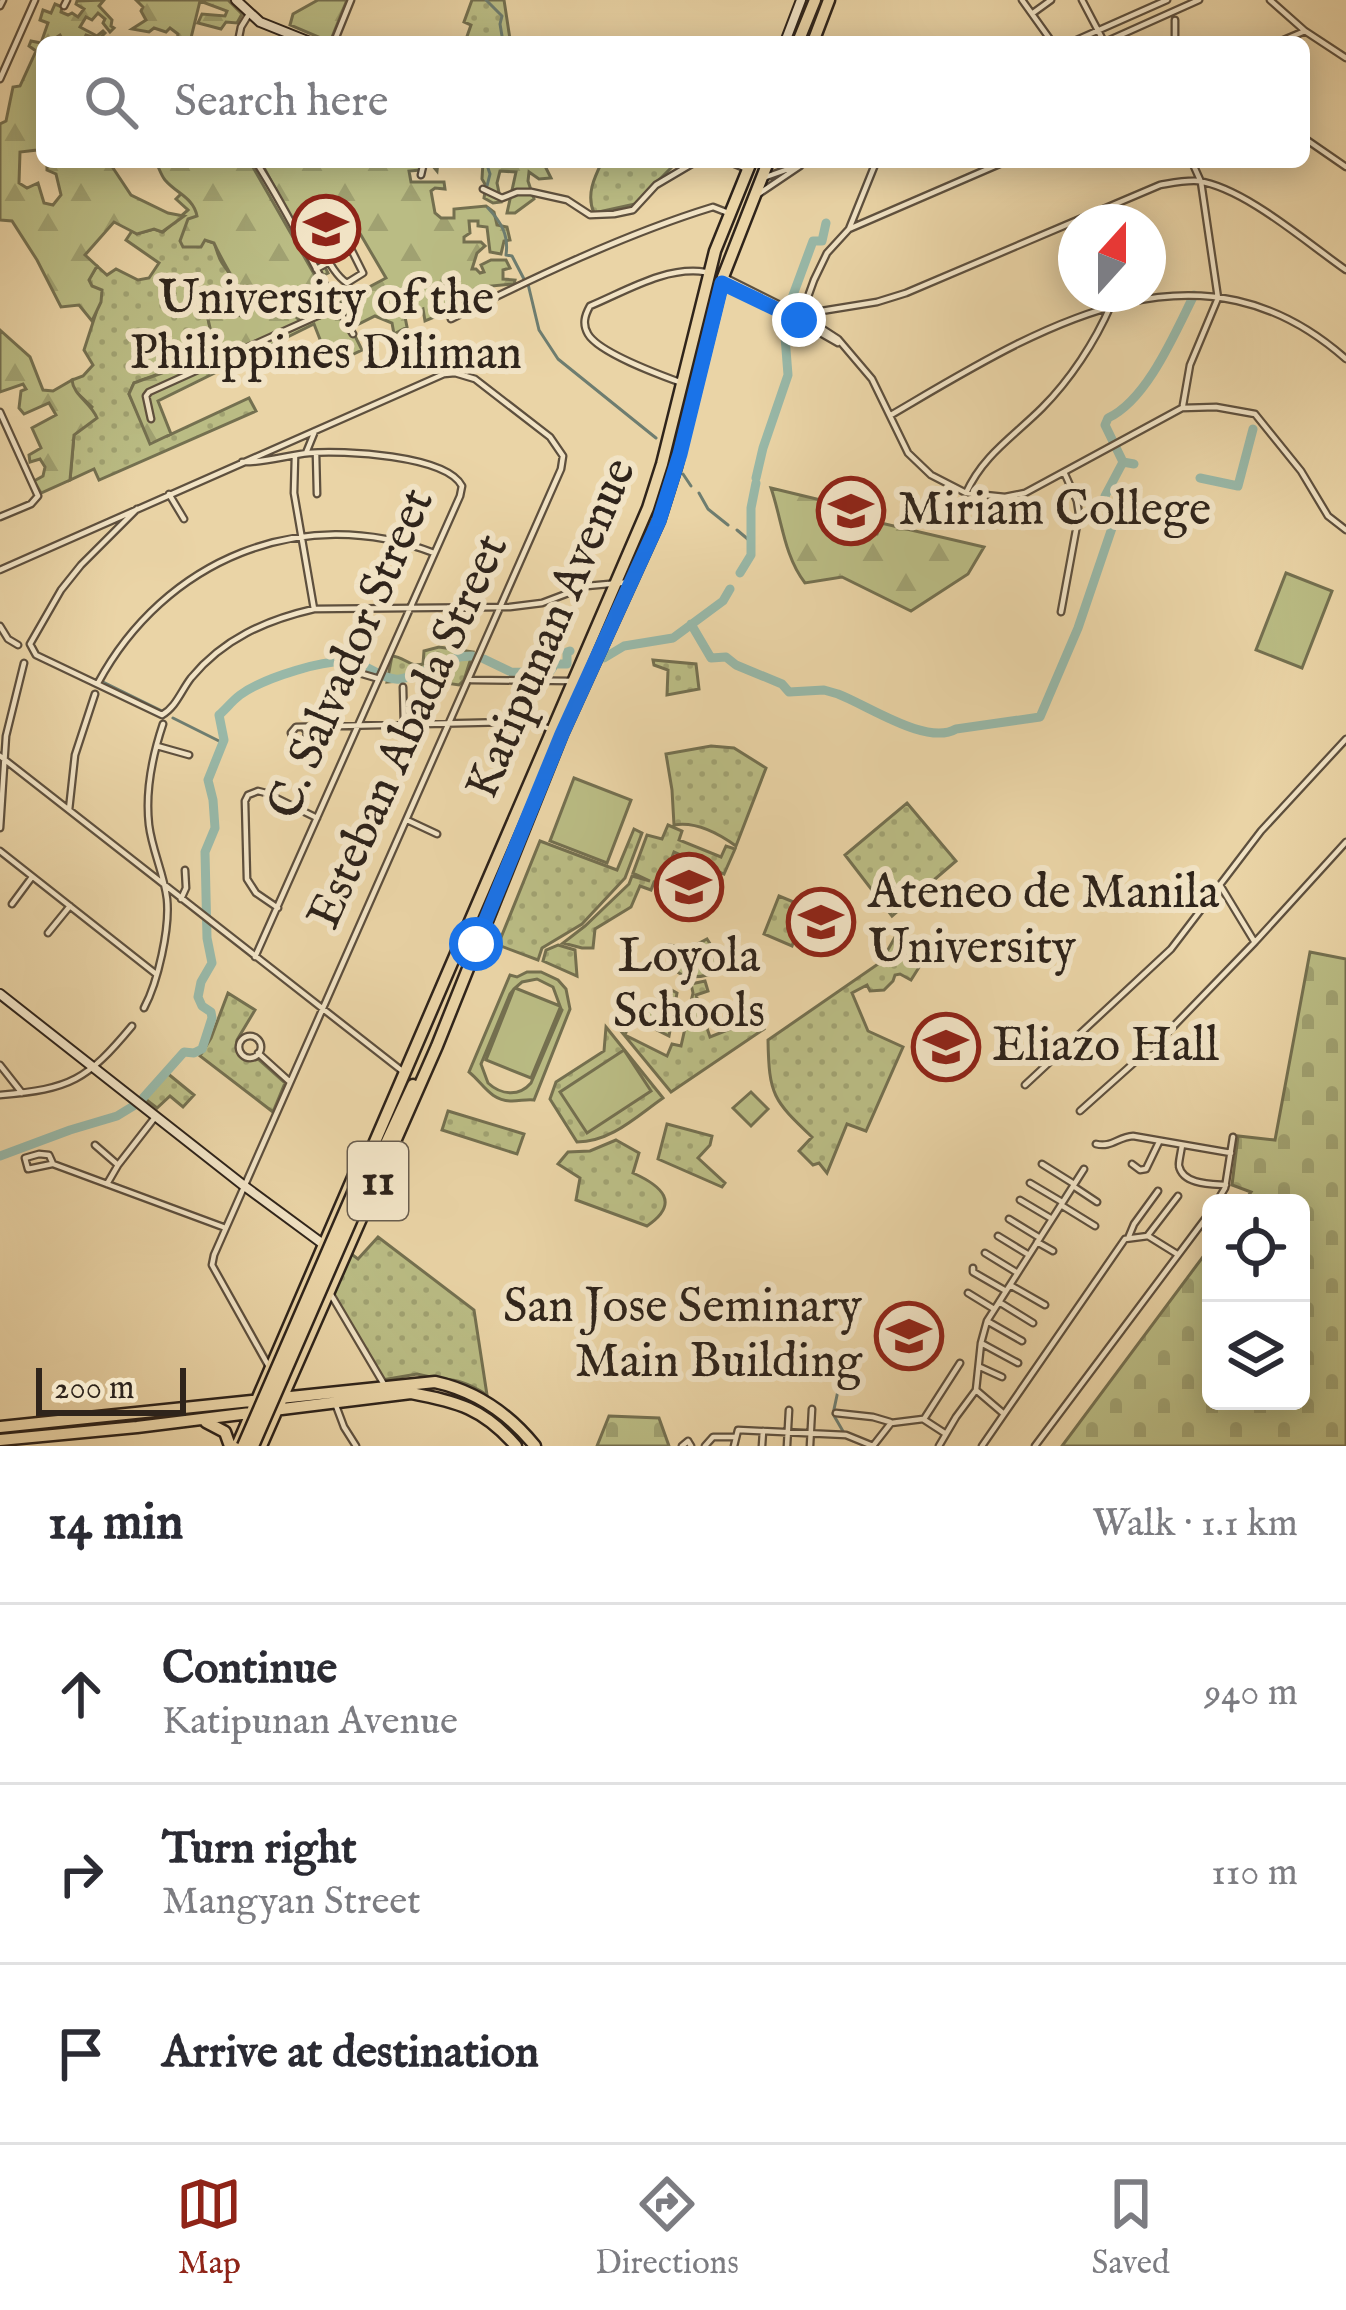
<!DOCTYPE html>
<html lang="en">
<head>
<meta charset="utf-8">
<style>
  body { margin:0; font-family:"IM FELL English",serif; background:#f2f2f3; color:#2b2b33 }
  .controls { position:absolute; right:36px; bottom:36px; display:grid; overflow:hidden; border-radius:18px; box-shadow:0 6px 30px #0003 }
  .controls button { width:108px; height:108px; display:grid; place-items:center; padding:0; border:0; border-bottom:3px solid #e1e1e2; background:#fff; color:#2b2b33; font:60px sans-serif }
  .compass { position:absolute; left:1058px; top:204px; width:108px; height:108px; border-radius:50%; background:#fff; box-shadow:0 6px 30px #0003; rotate:21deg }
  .scale { position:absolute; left:36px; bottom:30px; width:150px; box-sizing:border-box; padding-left:12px; border:6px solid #2f241b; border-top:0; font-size:33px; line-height:42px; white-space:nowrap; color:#2f241b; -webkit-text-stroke:9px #f1e3c5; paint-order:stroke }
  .stop { position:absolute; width:36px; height:36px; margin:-27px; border:9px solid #1a73e8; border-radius:50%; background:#fff }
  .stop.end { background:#1a73e8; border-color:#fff; box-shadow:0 3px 12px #0008 }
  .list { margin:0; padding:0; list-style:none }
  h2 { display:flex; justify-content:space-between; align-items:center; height:156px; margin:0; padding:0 48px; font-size:51px }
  h2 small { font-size:39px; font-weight:400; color:#7c7c81 }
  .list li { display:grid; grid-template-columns:78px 1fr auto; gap:36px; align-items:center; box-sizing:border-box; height:180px; padding:0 48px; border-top:3px solid #e1e1e2 }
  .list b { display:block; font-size:45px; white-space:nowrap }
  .list p { margin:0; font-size:39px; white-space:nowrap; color:#7c7c81 }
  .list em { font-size:39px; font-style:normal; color:#7c7c81 }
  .icon { flex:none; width:66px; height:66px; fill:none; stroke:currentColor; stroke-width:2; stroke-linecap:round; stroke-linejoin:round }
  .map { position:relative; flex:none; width:1346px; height:1446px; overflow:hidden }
  .search { position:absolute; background:#fff; box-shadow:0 6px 30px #0003; left:36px; right:36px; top:36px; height:132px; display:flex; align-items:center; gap:30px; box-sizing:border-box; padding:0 42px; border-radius:18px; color:#7c7c81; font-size:45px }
  .sheet { height:696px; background:#fff }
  nav { display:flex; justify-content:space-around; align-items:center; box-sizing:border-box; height:168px; border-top:3px solid #e1e1e2; background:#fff; font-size:33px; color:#7c7c81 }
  nav a { display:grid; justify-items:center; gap:6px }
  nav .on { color:#8f2418 }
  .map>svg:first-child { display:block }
</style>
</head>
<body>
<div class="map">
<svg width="1346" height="1446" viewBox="0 0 1346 1446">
  <defs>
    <pattern id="green-dots" width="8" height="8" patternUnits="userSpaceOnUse" patternTransform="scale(3)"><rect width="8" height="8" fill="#babc84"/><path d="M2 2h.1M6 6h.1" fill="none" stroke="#a0a171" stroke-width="1.8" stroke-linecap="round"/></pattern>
    <pattern id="forest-firs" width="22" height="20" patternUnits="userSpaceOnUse" patternTransform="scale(3)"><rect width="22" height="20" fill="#babc84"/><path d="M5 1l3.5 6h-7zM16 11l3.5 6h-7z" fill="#a0a171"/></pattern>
    <pattern id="cemetery-stones" width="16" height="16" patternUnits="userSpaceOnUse" patternTransform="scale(3)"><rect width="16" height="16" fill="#babc84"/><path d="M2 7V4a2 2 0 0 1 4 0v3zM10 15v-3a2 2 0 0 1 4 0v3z" fill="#a0a171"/></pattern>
  </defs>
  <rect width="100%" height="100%" fill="#ead4a6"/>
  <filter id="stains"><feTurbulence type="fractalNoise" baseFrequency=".00167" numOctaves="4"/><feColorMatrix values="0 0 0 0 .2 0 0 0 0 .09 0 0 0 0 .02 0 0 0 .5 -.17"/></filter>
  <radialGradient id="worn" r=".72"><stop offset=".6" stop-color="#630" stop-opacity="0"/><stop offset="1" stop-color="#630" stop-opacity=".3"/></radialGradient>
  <path fill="url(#green-dots)" stroke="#747050" stroke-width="3" d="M472,0H504L510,39L465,42L471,25L464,22Z
    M602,162H682L672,167L635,204L594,213C586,195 594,178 602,162Z
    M182,193L195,207L205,240L214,243C217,250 218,257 222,263C233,280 251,297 248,319L229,310L208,319L213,341C196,365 161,372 134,383L129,394L144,427L167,436L249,398L256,411L99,480L94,469L70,480L74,435L92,407L72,388V380L83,376L93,365L84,350L96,313L89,279L97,266L107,275L116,269L138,280L149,278L159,263L126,240L132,231L137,234L154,229L163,232L188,210L176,199Z
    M439,647L473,652L464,680L459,685L419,679L387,682L392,656C405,657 410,668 423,664L424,651Z
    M653,660L696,664L699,689L667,695L668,670L654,665Z
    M711,746L734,748L766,768L736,846C718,833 696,821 674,825L672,790L666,754Z
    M907,803L956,861L892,916L845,855Z
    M668,825L682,831L679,840L721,857L726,846L735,849L724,874L674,852L662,884L654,882L651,890L640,886L631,907L595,929L593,948H582L563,943L585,926L629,884L632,876L650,881L633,873L647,835L662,839Z
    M634,829L642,833L625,878L582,924L542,948L538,960L498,945L540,841L617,870Z
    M779,896L806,907L792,946L764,934Z
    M898,932L923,961L911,980L900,974L895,975L893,981L884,990L870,991L867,985L852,993L868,1031L903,1047L866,1131L847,1124L827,1173L819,1163L813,1165L799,1151L812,1137C773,1100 769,1095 768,1040L881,962Z
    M707,939L726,969C699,980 667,985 669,945L690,948Z
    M558,945L575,950L577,976L543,961L546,950Z
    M705,981L708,991L696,995L710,1037L758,1018L764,1029L671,1092L615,1024L630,1018L635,1024L634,1027L629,1025L625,1035L667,1056L672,1044L681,1046L693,993L691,984Z
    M668,988L677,993L669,1036L639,1021Z
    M228,993L255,1010L237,1040L236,1048L244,1059H258L285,1083L273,1112L200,1056L211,1038Z
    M606,1027L663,1098C637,1116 611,1142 577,1142L550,1099L556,1082L604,1051Z
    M167,1073L194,1095L183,1107L170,1096L157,1108L144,1098Z
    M448,1111L524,1134L517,1154L442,1130Z
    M667,1124L712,1136L710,1145L698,1158L725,1183L722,1187L658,1159Z
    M616,1140L639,1153L633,1173C662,1186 681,1203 647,1226L576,1200L580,1178L558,1164L568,1152L590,1151Z
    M378,1237L474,1310L487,1395C456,1375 448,1382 417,1374L382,1380L331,1291L350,1253L358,1259Z"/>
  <path fill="url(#forest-firs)" stroke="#747050" stroke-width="3" d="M104,0L99,6L112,20L111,26L114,28L110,32L103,23L105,19L98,13L92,20L86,17L80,27L97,36L103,31L105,33L99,39L86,35L83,42L63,40L60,35L49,42H42V66L40,67L42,145L37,150L20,152L19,183L27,188L38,183L44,203L53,205L61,195L56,174L47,170V162H119L113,168L131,195L168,213L184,216L162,232L154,229L137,234L114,222L85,255L97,266L89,280L92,286L102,290L101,302L92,321L79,305L61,307L37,260L12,221L0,220V124L6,121L13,87L20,86L36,51L29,46L31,41L41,43L48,23L40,20L43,10L51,13L55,4L62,7L61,12L68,15L72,13L78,17L84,9L76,4L77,1Z
    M136,0H228L242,14L237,23L226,22L221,29L198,23L202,14L225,16L227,11L200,1L190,42H177L178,34L170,28L166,32L154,28L149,32L132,29L146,20L141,11L143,7Z
    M318,0H347L330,42L290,25L293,14Z
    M156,162H250L329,300L316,307L308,288L302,290C311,305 303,304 297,318L301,321L320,318L341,309L339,303L386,278L341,201L299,215L328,273L322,276L261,162H438L437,171L432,165L422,162L420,170L409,171L411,182H444L445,189L435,188L431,191L435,213L441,218H454V209L486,206L494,212L497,225L507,227L510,240L504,241L501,254L490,252L487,227L478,226V221H469L470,233L464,237V242H481L485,246L477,253L472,269H476L480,273L484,272L481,265L491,260H506L510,268L503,270V279L515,280L514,284L491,286L492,291L486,292L483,287L475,289L478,299L425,321L423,309L405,317L407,327L394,334L392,323L375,316L351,328L362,350L330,365L314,324L158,401L171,434L150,444L129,394L134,383C161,373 196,365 213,341L208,319L214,307L247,318L250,307C237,285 224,265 214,243L205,240L201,247H183L180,241L188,219L197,216C193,197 177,194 165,180C161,175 159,168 156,162Z
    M483,162H543L551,178L539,179L529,172L528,181L534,199L515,213H507L516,172L500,171L497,183L501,202L493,203L484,198L486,186L482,179Z
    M0,330L30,357L43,390L53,391L72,380C73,395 91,403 97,418L74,435L70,480L41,493L34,481L43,476L45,467L40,459L30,462L29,455L41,448L32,428L56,415L49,403L24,414L19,408L21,391L26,389L23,384L0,392Z
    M771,488L833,503L836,524L855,532L877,534L881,523L984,547L968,574L911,611L842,577L805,583C784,556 782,520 771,488Z"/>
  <path fill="url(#cemetery-stones)" stroke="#747050" stroke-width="3" d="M1310,952L1346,959V1446H1062L1211,1246V1401H1301V1203H1243L1251,1192L1232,1185L1238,1136L1275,1140Z
    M609,1416L659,1418L669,1446H597Z"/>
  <path fill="#babc84" stroke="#747050" stroke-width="3" fill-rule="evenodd" d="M1286,573L1332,591L1302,668L1256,650Z
    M574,778L631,800L607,863L550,841Z
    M527,972H541L558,980L566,989L570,1009L534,1100C527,1099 520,1101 512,1101C490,1101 483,1083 469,1072L510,975L517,977ZM537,979L553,987L560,1006L515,988L522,982ZM514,989L486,1060L531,1078L560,1008L562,1010L531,1083C519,1097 501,1095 488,1083L481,1064L510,994Z
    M624,1050L651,1091L587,1133L560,1092Z
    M751,1092L768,1109L751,1126L733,1108Z"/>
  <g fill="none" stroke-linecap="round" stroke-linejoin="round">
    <path stroke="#6e7d70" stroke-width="3" d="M486,0L502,16L500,24L503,42
      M486,162L490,174L487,186
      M488,208C501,222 509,235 506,255L512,256L525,281
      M528,284L539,330L558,359L656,438
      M683,474L691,486
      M699,493L708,509L728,525
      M737,530L750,541
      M103,682L164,712
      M173,718L223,743
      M844,1433L833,1414L845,1358"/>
    <path stroke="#98b8a8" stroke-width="9" d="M789,306L813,241H822L826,223
      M1123,462L1105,425L1108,418C1147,400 1175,333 1194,295
      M756,478L763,448L788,375L784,324L786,314
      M1200,478L1238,486L1253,429
      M740,573L751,555V508L756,483
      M691,624L711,658L726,657L736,665L782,684L789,692L824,690L838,694C869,706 927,746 956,729L1040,717L1078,628L1112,528L1105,496L1123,462L1134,464
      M604,658L624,646L673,638L723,601L730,589
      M484,659L511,672L549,673L555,664H567V652L570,651
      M143,1098L184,1052L194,1053L202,1049L212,1018L211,1012L202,1006L198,997L201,982L212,963L207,938L205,852L215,828L213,800L208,780L224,740L219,715C226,709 232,701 240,695C262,679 329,656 356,663C371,667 385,681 400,679C427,675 442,656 472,656
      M0,1156L70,1130L117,1116L135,1105"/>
    <g stroke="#5e503e" stroke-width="9">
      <path id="street" d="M1022,0L1052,42
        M1082,0L1104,42
        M1270,0L1305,31L1346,58
        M0,6L3,0
        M64,6L67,0
        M1033,13L1051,0
        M238,42L241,27L249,14
        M334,42L351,0
        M1072,42L1167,0
        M1105,42L1199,0
        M1175,42V20
        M1279,42L1305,31
        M0,79L35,0
        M1304,138L1346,167
        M256,162C292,218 319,278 353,334
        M730,162L747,169
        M421,175L424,162
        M763,178L808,162
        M483,189L502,198L517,192H531L567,200L590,215L614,214L633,210L656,185L695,162
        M760,193L800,166
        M849,229L1004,162
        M316,269C328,263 339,256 351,249L363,273L347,283C333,274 325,253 316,239L317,234L334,225L338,226L351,249
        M724,277L804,317L838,339L872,379L908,453L931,475L966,493L1005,497L1025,493L1182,408L1216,407L1255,414L1301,471L1328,516L1346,530
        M725,285L782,311L838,343
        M801,316L814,280L827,253L849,229L876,162
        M451,319C533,278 625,234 713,207L731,214
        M799,320L801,316L809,313L877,302L906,293L1160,185C1172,183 1186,180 1198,181C1245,188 1307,243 1346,270
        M682,383C660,375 599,353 588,334C582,324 585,315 590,306C626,291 666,266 705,272
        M1183,405L1190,365L1218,298L1201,182L1192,162
        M0,412L38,496L31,504L0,517
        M891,415C1033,332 1195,225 1346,359
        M151,419L146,396L149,392L335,308
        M306,453L315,431
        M316,453L317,494
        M295,456L294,493L314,609
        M242,462C265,463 287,455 309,453C342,450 446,455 462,486L460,496L255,957
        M966,493C983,455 1014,436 1042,408C1070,380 1095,342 1111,305
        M169,494L184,519
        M137,509L81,565L61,590L30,644L36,655L162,715C176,707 181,691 191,678C223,639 266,620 314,609L510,607L542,603L587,586L631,582
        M0,570L444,374L455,373L475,379L550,437L563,456L561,469L214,1255L212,1265L268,1365
        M1061,612L1079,514L1077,501L1064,472
        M0,626L8,639L18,645
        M359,673L376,678
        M471,680L573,681
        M98,683C164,560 302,502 434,553
        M403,687L404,725
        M304,728L307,732L306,739L301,742L294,741L291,733L296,727L514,722L537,724L552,730
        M157,746L189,755
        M0,756L401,1070
        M69,810L75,755L95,694
        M407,820L437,834
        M0,828L6,736L24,663
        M0,851L156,974
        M1220,885L1254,941
        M181,899L186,888L185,870
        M12,904L32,877
        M278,908L256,893L247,879L245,801L248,795L258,791L266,793L317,818
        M48,933L70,906
        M144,1008C158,982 170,928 167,899C164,874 152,850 149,825C145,790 152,757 163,724
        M239 1047a11 11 0 1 1 22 0a11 11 0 1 1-22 0Z
        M258,1053L290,1082
        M0,1065L22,1093
        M1025,1085L1171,949L1261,831L1346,739
        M0,1095C71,1089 87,1080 132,1026
        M1080,1111L1165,1035L1255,942L1346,842
        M1096,1144C1111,1148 1118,1137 1133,1136L1231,1153
        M95,1145L118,1165
        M1182,1145C1182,1147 1178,1165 1179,1166C1183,1185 1212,1184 1226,1185
        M25,1158L39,1154L49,1155L53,1164L223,1227
        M25,1158L28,1169L52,1164
        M1042,1164L1074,1184
        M1132,1164L1140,1170L1146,1169L1159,1142
        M1030,1183L1062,1202
        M107,1184L118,1165L156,1116
        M1073,1186L1097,1202
        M1020,1200L1052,1219
        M1216,1203L1225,1188L1233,1137
        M1061,1205L1095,1226
        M1009,1219L1040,1238
        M1148,1235L1178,1196
        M998,1236L1029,1255
        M1129,1236L1134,1224L1158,1191
        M1037,1242L1053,1251
        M985,1253L1016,1272
        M973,1268V1272L1006,1291
        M1010,1285L1045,1305
        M330,1293L385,1386
        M968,1293L994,1309
        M999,1302L1033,1323
        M987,1321L1022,1341
        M981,1343L1018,1363
        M980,1367L1002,1377
        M976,1390L1004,1414
        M335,1403L344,1427L356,1446
        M836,1413L873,1417L890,1422
        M924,1419L960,1363
        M682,1446L688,1441L691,1446
        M705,1446L713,1437H735
        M734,1446L738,1430L846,1435L873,1446
        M762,1446L763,1431
        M787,1446L789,1410
        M810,1446L812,1409
        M873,1446L891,1423L923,1419L946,1434
        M939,1446L956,1417L976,1390L981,1343L987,1321L1084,1169
        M982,1446L1125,1239L1148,1236L1177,1254
        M1035,1446L1211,1211"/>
    </g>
    <g stroke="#2f241b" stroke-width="12">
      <path id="secondary" d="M236,0L260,22L310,42
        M785,42L801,0
        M0,994L243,1185L323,1244"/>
    </g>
    <g stroke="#2f241b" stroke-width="15">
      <path id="primary" d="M798,42L815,0
        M813,42L829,0
        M355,1188L648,508L662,464L715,251L751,162
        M364,1191L413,1085
        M206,1422L225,1432L230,1446
        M0,1427L435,1382C476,1391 509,1414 535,1446
        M0,1440L137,1427L411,1393C458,1402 483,1408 516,1446
        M237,1446L364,1152
        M261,1446L437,1046L562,734L659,521L676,467L723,277L768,162"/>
    </g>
    <use href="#street" stroke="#f1e3c5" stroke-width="4.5"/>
    <use href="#secondary" stroke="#f1e3c5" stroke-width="8"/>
    <use href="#primary" stroke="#ead4a6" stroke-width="10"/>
    <g stroke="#2f241b" stroke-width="15" stroke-linecap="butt">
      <path id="primary-bridge" d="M243,1446L355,1188
        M253,1446L364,1191"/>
    </g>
    <use href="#primary-bridge" stroke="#ead4a6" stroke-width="10"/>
  </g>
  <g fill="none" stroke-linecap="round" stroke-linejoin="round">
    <path stroke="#1a73e8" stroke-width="15" d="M476,944L562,734L659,521L680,454L722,283L799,320"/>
  </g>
  <defs>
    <g id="university-ring" transform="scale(3.45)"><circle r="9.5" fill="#f1e3c5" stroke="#8f2418" stroke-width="1.5"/><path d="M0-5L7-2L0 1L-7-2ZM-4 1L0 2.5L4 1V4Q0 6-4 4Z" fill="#8f2418"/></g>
  </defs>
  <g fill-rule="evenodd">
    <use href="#university-ring" x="326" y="229"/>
    <use href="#university-ring" x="851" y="511"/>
    <use href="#university-ring" x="689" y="887"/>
    <use href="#university-ring" x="821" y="922"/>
    <use href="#university-ring" x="946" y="1047"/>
    <use href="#university-ring" x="909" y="1336"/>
  </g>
  <g text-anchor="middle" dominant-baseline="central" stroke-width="12" stroke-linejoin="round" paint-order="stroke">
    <rect fill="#f1e3c5" stroke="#695d4e" stroke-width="3" x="348" y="1142" width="60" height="78" rx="9"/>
    <g font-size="45" font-weight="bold" fill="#2f241b">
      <text x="378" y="1181">11</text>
    </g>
    <g font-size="48" fill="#2f241b" stroke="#f1e3c5" text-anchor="start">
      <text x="326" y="300" text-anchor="middle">University of the<tspan x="326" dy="55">Philippines Diliman</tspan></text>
      <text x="898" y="511">Miriam College</text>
      <text x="868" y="894">Ateneo de Manila<tspan x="868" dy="55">University</tspan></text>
      <text x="689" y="958" text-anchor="middle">Loyola<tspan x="689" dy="55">Schools</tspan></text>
      <text x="992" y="1047">Eliazo Hall</text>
      <text x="862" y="1308" text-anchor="end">San Jose Seminary<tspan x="862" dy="55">Main Building</tspan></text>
    </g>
    <g font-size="48" fill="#2f241b" stroke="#f1e3c5">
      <text transform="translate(552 629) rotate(-67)">Katipunan Avenue</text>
      <text transform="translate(352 654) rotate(-67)">C. Salvador Street</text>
      <text transform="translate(409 732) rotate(-66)">Esteban Abada Street</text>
    </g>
  </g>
  <rect width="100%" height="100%" filter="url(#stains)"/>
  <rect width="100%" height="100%" fill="url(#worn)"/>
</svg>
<div class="controls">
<button><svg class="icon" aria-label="locate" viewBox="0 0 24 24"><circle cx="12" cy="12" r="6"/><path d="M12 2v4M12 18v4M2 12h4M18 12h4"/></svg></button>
<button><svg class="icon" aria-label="layers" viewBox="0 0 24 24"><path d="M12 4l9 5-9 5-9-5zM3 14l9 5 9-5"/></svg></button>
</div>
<svg class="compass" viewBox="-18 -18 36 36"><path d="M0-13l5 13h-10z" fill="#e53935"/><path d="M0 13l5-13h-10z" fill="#7c7c81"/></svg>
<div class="scale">200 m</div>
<div class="stop" style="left:476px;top:944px"></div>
<div class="stop end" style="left:799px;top:320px"></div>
<div class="search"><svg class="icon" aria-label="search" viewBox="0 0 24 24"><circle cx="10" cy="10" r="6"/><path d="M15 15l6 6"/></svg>Search here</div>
</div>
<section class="sheet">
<h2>14 min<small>Walk · 1.1 km</small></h2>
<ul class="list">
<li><svg class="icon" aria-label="ahead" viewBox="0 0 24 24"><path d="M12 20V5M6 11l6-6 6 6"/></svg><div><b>Continue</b><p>Katipunan Avenue</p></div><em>940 m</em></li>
<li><svg class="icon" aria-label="right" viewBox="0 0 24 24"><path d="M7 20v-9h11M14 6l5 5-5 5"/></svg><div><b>Turn right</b><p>Mangyan Street</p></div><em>110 m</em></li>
<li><svg class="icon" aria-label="arrive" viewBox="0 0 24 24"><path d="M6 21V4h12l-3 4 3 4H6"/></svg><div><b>Arrive at destination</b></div></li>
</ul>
</section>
<nav>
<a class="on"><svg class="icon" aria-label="map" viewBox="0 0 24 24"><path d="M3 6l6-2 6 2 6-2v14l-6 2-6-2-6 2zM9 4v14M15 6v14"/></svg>Map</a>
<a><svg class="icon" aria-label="directions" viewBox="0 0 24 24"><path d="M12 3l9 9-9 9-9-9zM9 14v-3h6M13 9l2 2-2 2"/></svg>Directions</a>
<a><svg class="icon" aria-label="saved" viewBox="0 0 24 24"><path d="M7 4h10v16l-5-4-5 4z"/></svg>Saved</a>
</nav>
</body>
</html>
